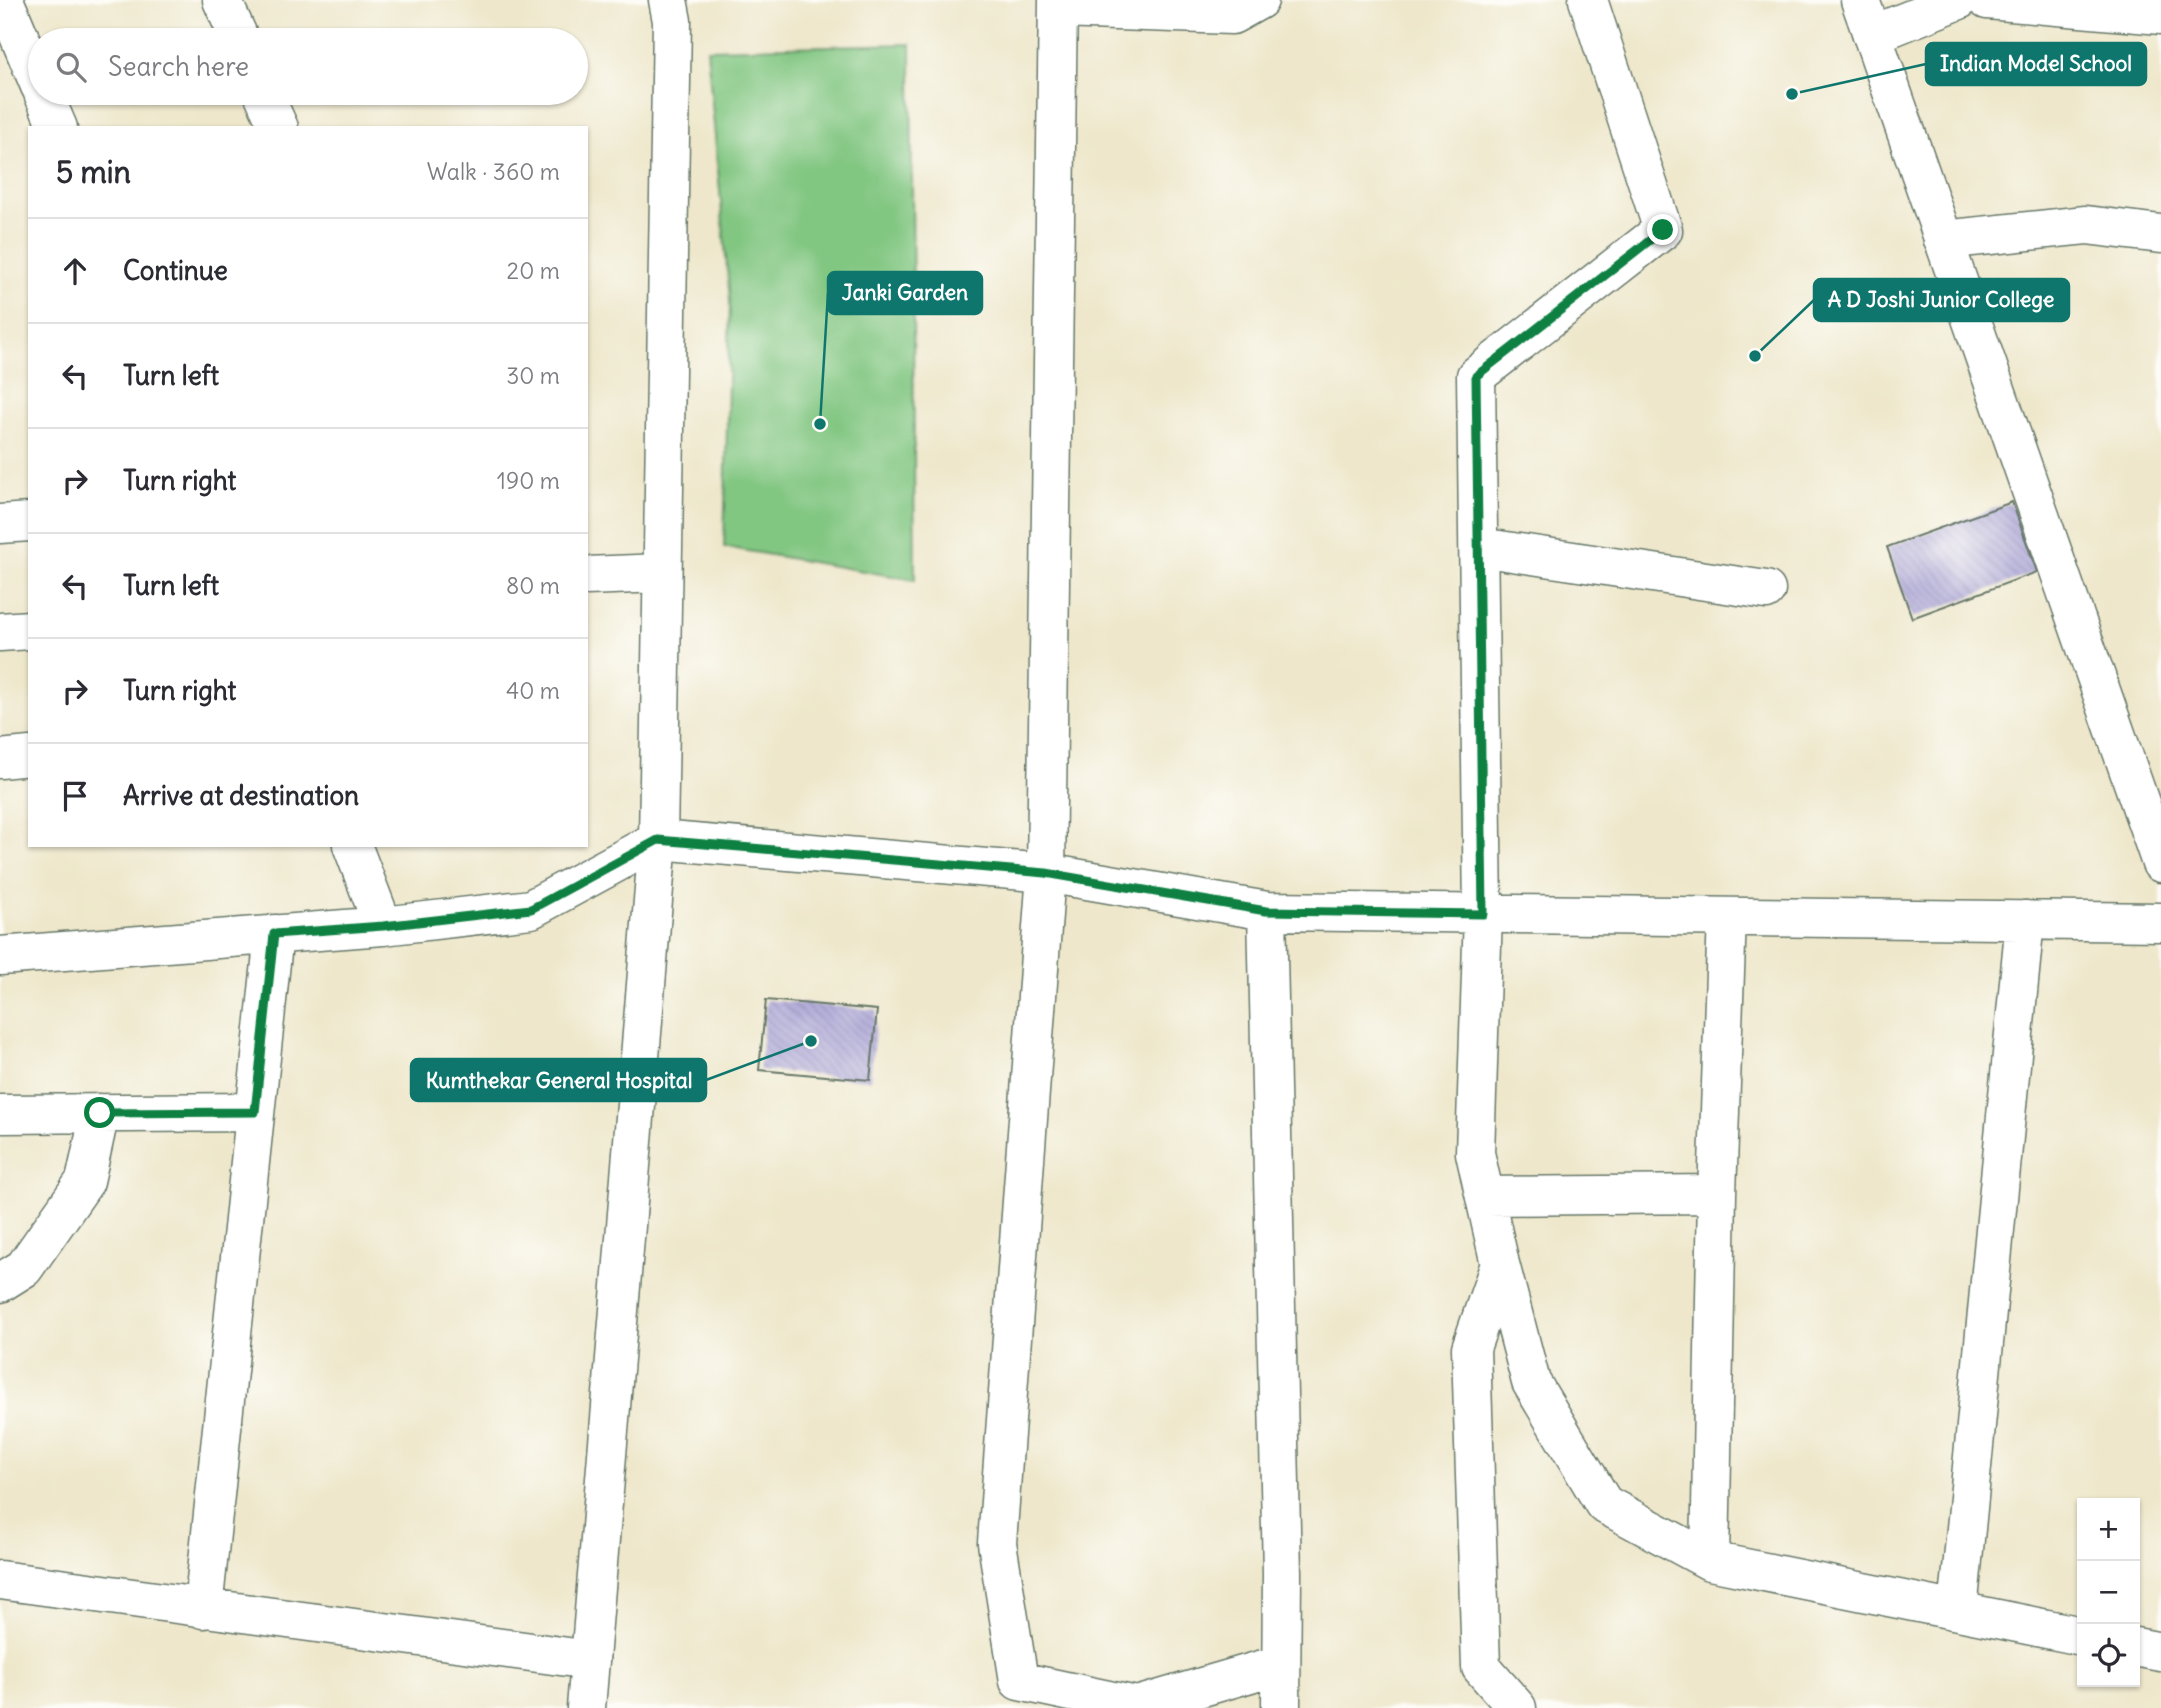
<!DOCTYPE html>
<html lang="en">
<head>
<meta charset="utf-8">
<style>
  body { margin:0; font-family:Delius,sans-serif; background:#f7f7f7; color:#2b2b33 }
  .controls { position:absolute; right:21px; bottom:21px; display:grid; overflow:hidden; border-radius:0px; box-shadow:0 2px 5px #0004 }
  .controls button { width:63px; height:63px; display:grid; place-items:center; padding:0; border:0; border-bottom:2px solid #e1e1e2; background:#fff; color:#2b2b33; font:35px sans-serif }
  .stop { position:absolute; width:21px; height:21px; margin:-16px; border:5px solid #0b8043; border-radius:50%; background:#fff }
  .stop.end { background:#0b8043; border-color:#fff; box-shadow:0 2px 7px #0008 }
  .list { margin:0; padding:0; list-style:none }
  h2 { display:flex; justify-content:space-between; align-items:center; height:91px; margin:0; padding:0 28px; font-size:30px }
  h2 small { font-size:23px; font-weight:400; color:#7c7c81 }
  .list li { display:grid; grid-template-columns:46px 1fr auto; gap:21px; align-items:center; box-sizing:border-box; height:105px; padding:0 28px; border-top:2px solid #e1e1e2 }
  .list b { display:block; font-size:26px; white-space:nowrap }
  .list em { font-size:23px; font-style:normal; color:#7c7c81 }
  .icon { flex:none; width:38px; height:38px; fill:none; stroke:currentColor; stroke-width:2; stroke-linecap:round; stroke-linejoin:round }
  .map { position:relative; flex:none; width:2161px; height:1708px; overflow:hidden }
  .search { position:absolute; background:#fff; box-shadow:0 2px 5px #0004; left:28px; top:28px; width:560px; height:77px; display:flex; align-items:center; gap:18px; box-sizing:border-box; padding:0 24px; border-radius:38px; color:#7c7c81; font-size:26px }
  .panel { position:absolute; background:#fff; box-shadow:0 2px 5px #0004; left:28px; top:126px; width:560px; height:721px; border-radius:0px }
  .map>svg:first-child { display:block }
</style>
</head>
<body>
<div class="map">
<svg width="2161" height="1708" viewBox="0 0 2161 1708">
  <defs>
    <pattern id="building-back-hatch" width="6" height="6" patternUnits="userSpaceOnUse" patternTransform="scale(1.75)"><rect width="6" height="6" fill="#a69fd5"/><path d="M-1 5l2 2M0 0l6 6M5-1l2 2" fill="none" stroke="#8783ae"/></pattern>
  </defs>
  <rect width="100%" height="100%" fill="#fdfcf7"/>
  <filter id="ink" filterUnits="userSpaceOnUse"><feTurbulence type="fractalNoise" baseFrequency=".0143" numOctaves="2"/><feDisplacementMap in="SourceGraphic" scale="14" xChannelSelector="R" yChannelSelector="G"/><feConvolveMatrix kernelMatrix="1 2 1 2 8 2 1 2 1" color-interpolation-filters="sRGB"/></filter>
  <filter id="wash" filterUnits="userSpaceOnUse"><feTurbulence type="fractalNoise" baseFrequency=".00686" numOctaves="4" result="noise"/><feDisplacementMap in="SourceGraphic" scale="28" xChannelSelector="R" yChannelSelector="G"/><feGaussianBlur stdDeviation="1.57" result="paint"/><feColorMatrix in="noise" values="0 0 0 0 0 0 0 0 0 0 0 0 0 0 0 0 0 1.4 0 .05"/><feComposite in="paint" operator="in"/></filter>
  <g filter="url(#wash)">
    <rect width="100%" height="100%" fill="#eee7cb"/>
    <path fill="#81c681" stroke="#50825a" stroke-width="2" d="M911,44L915,580L724,547L730,301L707,49Z"/>
    <g id="blocks">
      <path fill="url(#building-back-hatch)" d="M2012,502L2037,572L1912,618L1887,547Z
        M766,1000L877,1010L870,1080L759,1070Z"/>
    </g>
  </g>
  <g filter="url(#ink)">
    <use href="#blocks" fill-opacity="0" stroke="#677869" stroke-width="2"/>
    <g fill="none" stroke-linecap="round" stroke-linejoin="round">
      <g stroke="#677869" stroke-width="41">
        <path id="minor" d="M4,0L40,86
          M222,0L240,40
          M1058,0L1046,873L997,1543L1019,1681L1137,1706L1281,1664
          M1588,0L1663,230L1476,376L1483,914L1475,1153L1500,1264L1531,1382L1604,1504L1710,1561L2082,1636
          M1987,0L2161,15
          M1059,9L1232,15L1259,0
          M1872,35L1959,0
          M43,93L58,128
          M263,93L279,128
          M1943,240L2086,225L2161,234
          M0,524L30,522
          M1479,547L1766,590
          M586,576L662,573
          M0,632L30,630
          M0,759L30,756
          M352,845L383,926
          M0,956L383,926L531,909L658,840L1046,873L1267,911
          M0,1114L255,1112
          M1485,1196L1717,1194L1727,917
          M1500,1264L1471,1348L1481,1667L1517,1708
          M0,1283L24,1268L85,1181L100,1113
          M1710,1561L1717,1194
          M0,1580L590,1660
          M203,1609L274,934
          M1958,1611L2025,920
          M2135,1647L2161,1652
          M1281,1708L1282,1573L1267,911L2161,922"/>
      </g>
      <g stroke="#677869" stroke-width="41">
        <path id="tertiary" d="M1860,0L2161,863
          M586,1708L658,840L672,21L668,0"/>
      </g>
      <use href="#minor" stroke="#fff" stroke-width="38"/>
      <use href="#tertiary" stroke="#fff" stroke-width="38"/>
    </g>
  </g>
  <g fill="none" stroke-linecap="round" stroke-linejoin="round" filter="url(#ink)">
    <path stroke="#0b8043" stroke-width="9" d="M100,1113L255,1112L274,934L383,926L531,909L658,840L1046,873L1266,911L1483,914L1476,376L1663,230"/>
  </g>
  <path fill="none" stroke="#0f766e" stroke-width="2.5" d="M1792 94L1926 64M820 424L828 293M1755 356L1814 300M811 1041L706 1080"/>
  <g fill="#0f766e" stroke="#fdfcf7" stroke-width="2.5">
    <circle cx="1792" cy="94" r="7"/>
    <circle cx="820" cy="424" r="7"/>
    <circle cx="1755" cy="356" r="7"/>
    <circle cx="811" cy="1041" r="7"/>
  </g>
  <g fill="#0f766e" stroke="#0f766e" stroke-width="2.5">
    <rect x="1926" y="43" width="220" height="42" rx="7"/>
    <rect x="828" y="272" width="154" height="42" rx="7"/>
    <rect x="1814" y="279" width="255" height="42" rx="7"/>
    <rect x="411" y="1059" width="295" height="42" rx="7"/>
  </g>
  <g font-size="21" text-anchor="middle" font-weight="bold" fill="#fff">
    <text x="2036" y="71">Indian Model School</text>
    <text x="905" y="300">Janki Garden</text>
    <text x="1941" y="307">A D Joshi Junior College</text>
    <text x="559" y="1088">Kumthekar General Hospital</text>
  </g>
</svg>
<div class="controls">
<button>+</button>
<button>−</button>
<button><svg class="icon" aria-label="locate" viewBox="0 0 24 24"><circle cx="12" cy="12" r="6"/><path d="M12 2v4M12 18v4M2 12h4M18 12h4"/></svg></button>
</div>
<div class="stop" style="left:100px;top:1113px"></div>
<div class="stop end" style="left:1663px;top:230px"></div>
<div class="search"><svg class="icon" aria-label="search" viewBox="0 0 24 24"><circle cx="10" cy="10" r="6"/><path d="M15 15l6 6"/></svg>Search here</div>
<section class="panel">
<h2>5 min<small>Walk · 360 m</small></h2>
<ul class="list">
<li><svg class="icon" aria-label="ahead" viewBox="0 0 24 24"><path d="M12 20V5M6 11l6-6 6 6"/></svg><div><b>Continue</b></div><em>20 m</em></li>
<li><svg class="icon" aria-label="left" viewBox="0 0 24 24"><path d="M17 20v-9H6M10 6l-5 5 5 5"/></svg><div><b>Turn left</b></div><em>30 m</em></li>
<li><svg class="icon" aria-label="right" viewBox="0 0 24 24"><path d="M7 20v-9h11M14 6l5 5-5 5"/></svg><div><b>Turn right</b></div><em>190 m</em></li>
<li><svg class="icon" aria-label="left" viewBox="0 0 24 24"><path d="M17 20v-9H6M10 6l-5 5 5 5"/></svg><div><b>Turn left</b></div><em>80 m</em></li>
<li><svg class="icon" aria-label="right" viewBox="0 0 24 24"><path d="M7 20v-9h11M14 6l5 5-5 5"/></svg><div><b>Turn right</b></div><em>40 m</em></li>
<li><svg class="icon" aria-label="arrive" viewBox="0 0 24 24"><path d="M6 21V4h12l-3 4 3 4H6"/></svg><div><b>Arrive at destination</b></div></li>
</ul>
</section>
</div>
</body>
</html>
